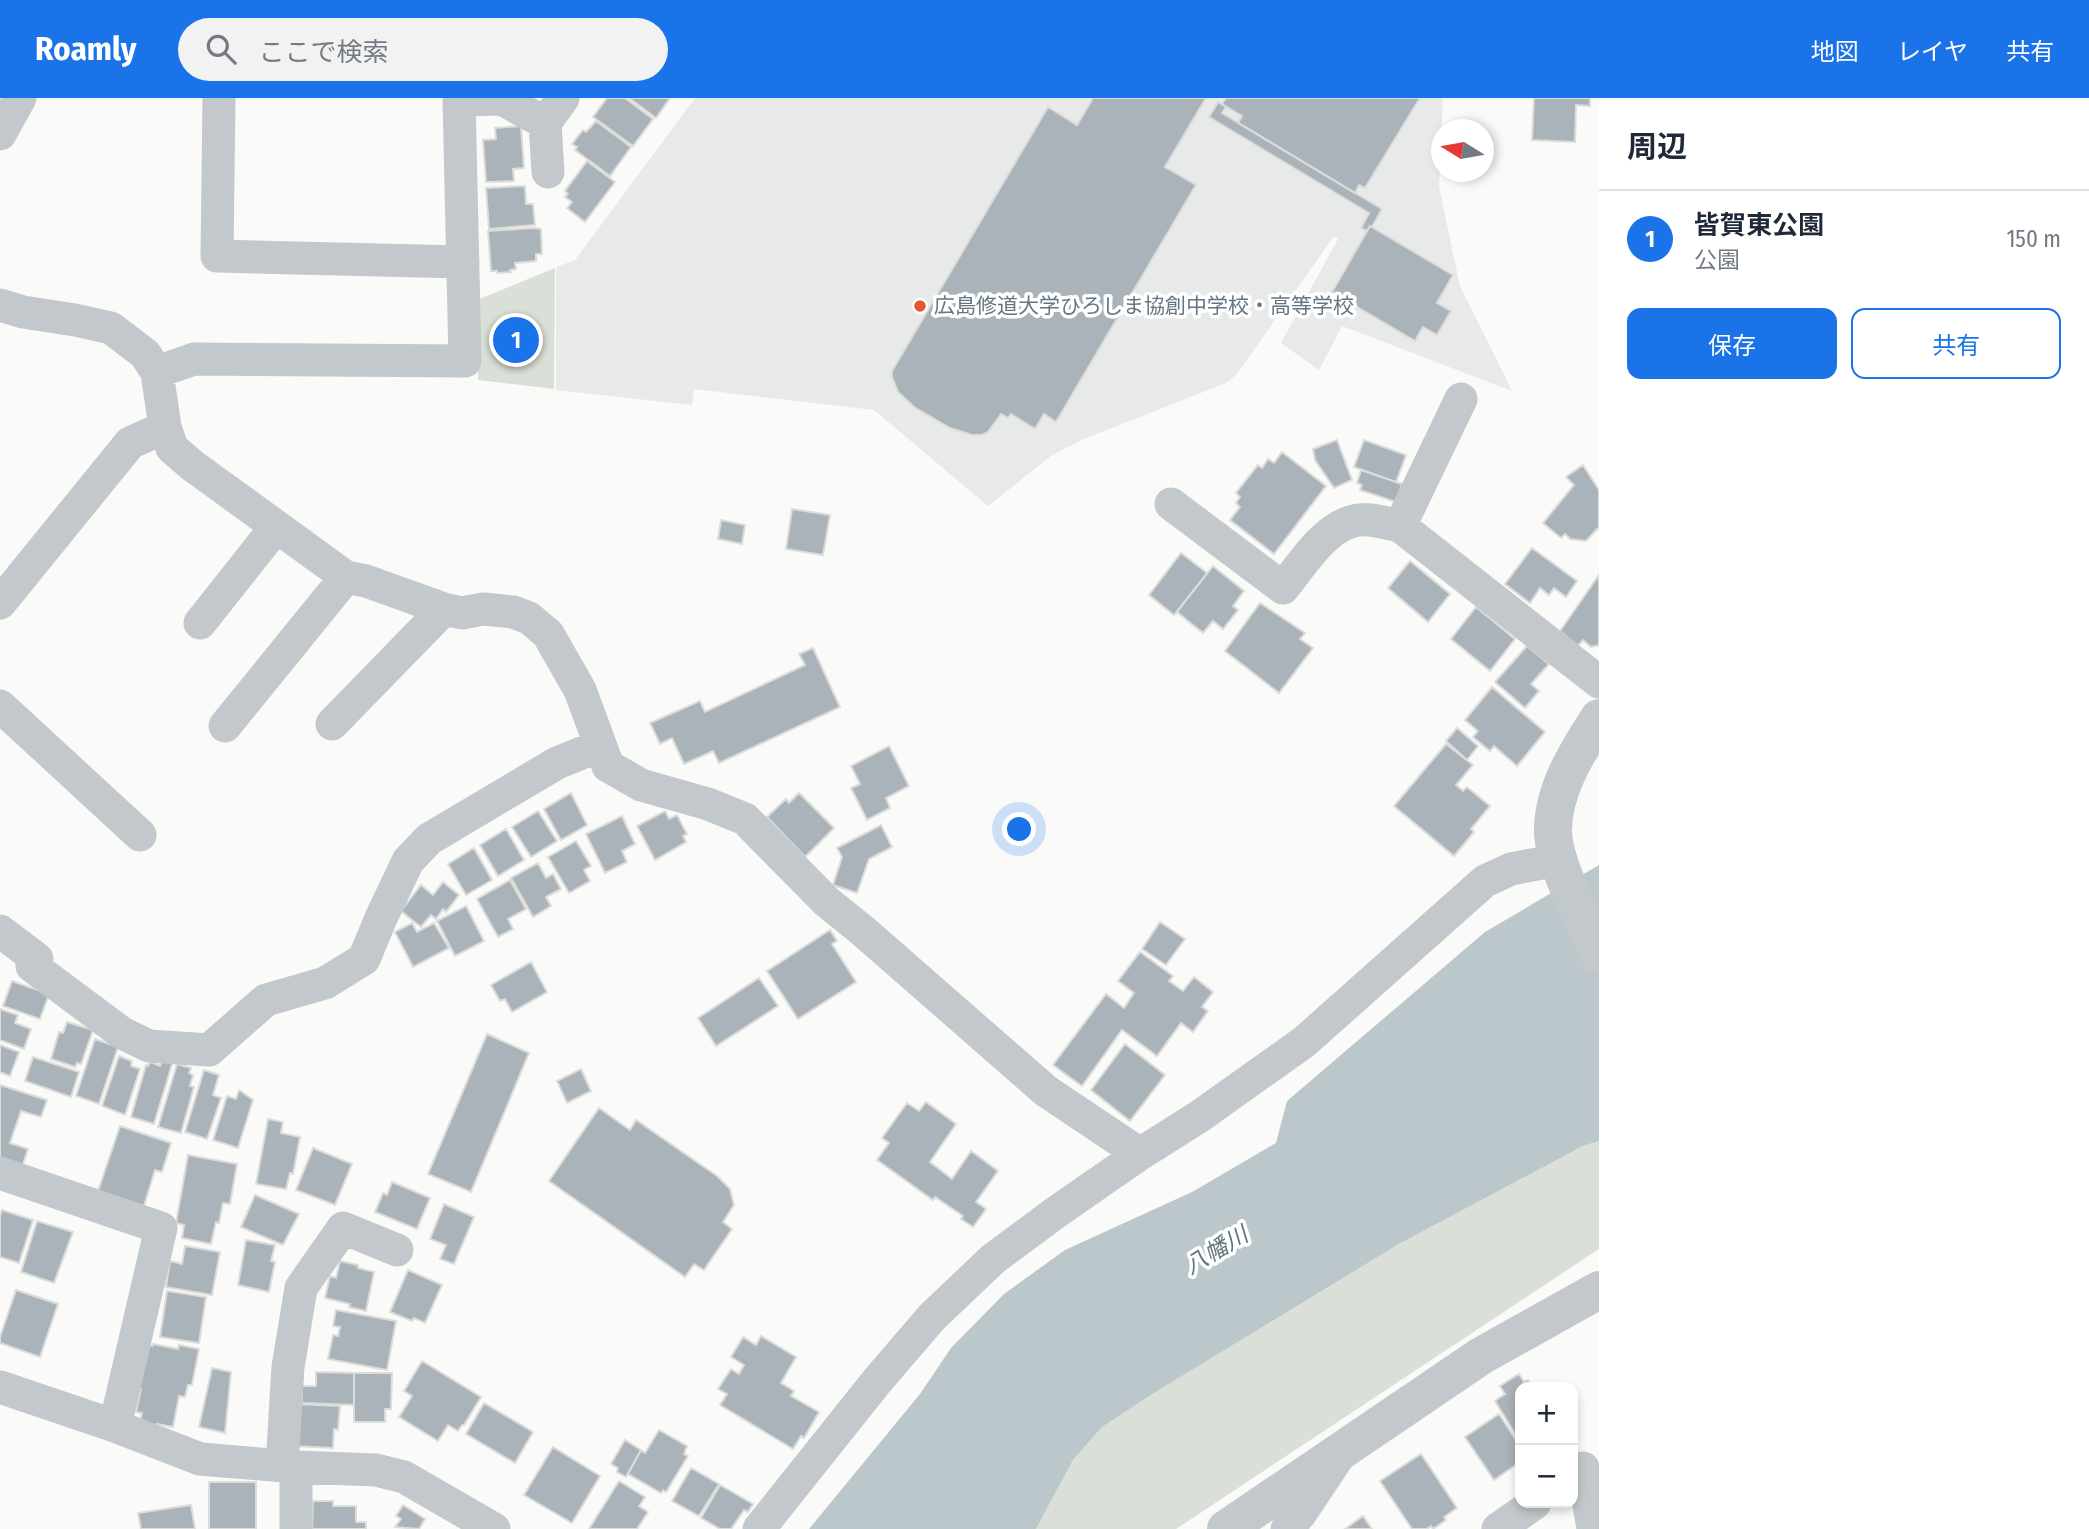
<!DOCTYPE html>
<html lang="ja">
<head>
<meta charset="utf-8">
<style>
  body { margin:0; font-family:"Fira Sans Condensed","Noto Sans JP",sans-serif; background:#f2f2f3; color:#1f2937 }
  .controls { position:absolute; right:21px; bottom:21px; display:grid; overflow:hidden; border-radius:14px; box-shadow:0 4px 10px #0003 }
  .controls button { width:63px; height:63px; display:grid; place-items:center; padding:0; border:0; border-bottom:2px solid #e0e1e3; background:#fff; color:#1f2937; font:35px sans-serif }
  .compass { position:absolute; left:1431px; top:21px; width:63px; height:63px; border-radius:50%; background:#fff; box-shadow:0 4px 10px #0003; rotate:281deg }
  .you { position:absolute; left:1020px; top:732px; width:24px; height:24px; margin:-18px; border:5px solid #fff; border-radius:50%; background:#1a73e8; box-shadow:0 0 0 10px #1a73e833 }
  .badge { display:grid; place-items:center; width:46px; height:46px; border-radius:50%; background:#1a73e8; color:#fff; font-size:23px; font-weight:700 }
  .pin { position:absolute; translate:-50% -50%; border:4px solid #fff; box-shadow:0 2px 7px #0006 }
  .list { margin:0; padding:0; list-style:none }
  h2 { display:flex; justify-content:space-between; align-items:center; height:91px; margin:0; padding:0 28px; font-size:30px }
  h2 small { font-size:23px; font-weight:400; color:#747a83 }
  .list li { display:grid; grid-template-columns:46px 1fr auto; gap:21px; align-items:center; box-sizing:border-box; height:98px; padding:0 28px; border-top:2px solid #e0e1e3 }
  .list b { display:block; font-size:26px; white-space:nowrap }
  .list p { margin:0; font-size:23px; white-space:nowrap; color:#747a83 }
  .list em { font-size:23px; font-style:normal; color:#747a83 }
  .actions { display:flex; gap:14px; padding:21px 28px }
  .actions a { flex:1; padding:16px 0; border:2px solid #1a73e8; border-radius:14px; text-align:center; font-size:24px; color:#1a73e8 }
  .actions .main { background:#1a73e8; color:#fff }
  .icon { flex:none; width:38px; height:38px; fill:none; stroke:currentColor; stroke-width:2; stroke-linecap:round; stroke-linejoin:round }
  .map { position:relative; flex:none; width:1599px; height:1431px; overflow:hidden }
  header { display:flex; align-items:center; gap:42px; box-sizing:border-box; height:98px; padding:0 35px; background:#1a73e8; color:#fff }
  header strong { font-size:33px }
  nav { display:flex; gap:38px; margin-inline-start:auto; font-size:24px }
  .search { width:490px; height:63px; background:#f2f2f3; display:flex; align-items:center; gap:18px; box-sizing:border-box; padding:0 24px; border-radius:38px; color:#747a83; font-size:26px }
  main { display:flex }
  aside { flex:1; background:#fff }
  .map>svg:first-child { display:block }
</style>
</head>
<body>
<header>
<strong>Roamly</strong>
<div class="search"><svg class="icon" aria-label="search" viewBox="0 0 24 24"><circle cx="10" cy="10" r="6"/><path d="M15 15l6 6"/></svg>ここで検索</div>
<nav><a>地図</a><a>レイヤ</a><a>共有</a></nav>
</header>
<main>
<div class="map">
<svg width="1599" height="1431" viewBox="0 0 1599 1431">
  <rect width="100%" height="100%" fill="#fafaf8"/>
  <path fill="#e8e9e9" d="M695,0H1443L1439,89L1460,188L1512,293L1342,228L1319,272L1281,245L1338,141L1334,138L1237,276L1226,285L1084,341L1051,358L988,408L874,312L694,291L692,307L556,292V169L575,162Z"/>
  <path fill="#dadfd7" d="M555,170L554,291L478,282L477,202Z
    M1599,1043V1151L1176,1431H1036L1073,1362L1102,1329L1154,1295L1399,1146L1583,1048Z"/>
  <path fill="#bbc7cb" d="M1599,767V1043L1583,1048L1399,1146L1154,1295L1102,1329L1073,1362L1036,1431H809L920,1296L951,1250L1004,1196L1065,1152L1192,1094L1276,1045L1287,1003L1485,834Z"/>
  <path fill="#aab3b9" stroke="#dcdcda" stroke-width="2" d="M607,0H625L653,21L633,48L593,19Z
    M629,0H670L656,20Z
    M1093,0H1206L1165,69L1196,87L1056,324L1044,316L1035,331L1011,316L1008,320L1001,316L988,334L982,337H972L950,330L914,309L898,294L892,279V273L1048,9L1077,27Z
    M1226,0H1420L1365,90L1359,87L1355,95L1238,25L1242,18L1222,6Z
    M1534,0H1590V8L1576,7L1575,44L1532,42Z
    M1218,4L1226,9L1222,15L1382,111L1372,129L1370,128L1367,133L1361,130L1369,115L1209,19Z
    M596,23L631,49L610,78L575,52L577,49L572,46L583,32L586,34Z
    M521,28L524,70L513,71L514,83L486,84L483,42L496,41L495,30Z
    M587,63L615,84L585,124L567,110L572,104L565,99L568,96L565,93Z
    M525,88L526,106H533L535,127L489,131L486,90Z
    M1370,128L1453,177L1437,205L1451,213L1437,237L1423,229L1415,243L1332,194Z
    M534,130L541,131L542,156H536V163L515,165L516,171L510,172L511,174L497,175V173H491L488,133Z
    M1337,342L1352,382L1334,390L1315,362L1313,351Z
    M1364,342L1406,357L1396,384L1354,369Z
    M1282,354L1326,388L1274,456L1230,422L1240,409L1236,405L1240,399L1236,395L1258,367L1262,370L1268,361L1274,365Z
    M1583,367L1599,392V429L1586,443L1570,441L1565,436L1561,440L1543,425L1574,387L1566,379Z
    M1361,372L1402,386L1396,404L1360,392L1362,387L1357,385Z
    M792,411L830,417L823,457L786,451Z
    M721,422L745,427L742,446L718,441Z
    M1532,450L1577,483L1566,499L1554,490L1549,497L1540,490L1530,505L1505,486Z
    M1181,455L1207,475L1174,517L1149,497Z
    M1410,463L1450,496L1428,524L1388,490Z
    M1213,468L1244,493L1233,508L1238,512L1223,531L1213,523L1203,535L1177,514Z
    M1599,477V547L1591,549L1583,542L1578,548L1560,533Z
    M1260,505L1305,535L1300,541L1313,550L1279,595L1225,553Z
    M1476,509L1515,541L1490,573L1451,541Z
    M1527,548L1549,566L1531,586L1539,593L1525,610L1495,584Z
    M813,550L840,609L719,665L713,653L684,666L672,640L660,646L650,625L700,603L705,614L805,567L799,556Z
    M1492,589L1545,634L1517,668L1494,648L1490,653L1473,639L1478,633L1465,622Z
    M1457,630L1478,648L1467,662L1446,643Z
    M1446,646L1473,667L1456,687L1463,693L1467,689L1490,708L1471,731L1474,734L1454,758L1394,708Z
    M889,648L909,688L886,700L890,710L867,722L851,690L860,686L851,668Z
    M571,695L587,727L561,742L544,711Z
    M799,695L834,730L805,759L767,719L786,701L789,705Z
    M538,713L557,743L531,759L512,729Z
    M665,713L669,721L677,717L687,736L683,738L686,744L655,762L637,728Z
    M622,718L635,746L622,753L627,764L605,775L586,736Z
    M881,727L892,749L869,761L857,795L833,787L842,759L837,750Z
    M506,731L524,762L498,778L480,747Z
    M576,743L591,768L584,772L590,783L569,795L548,759Z
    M474,750L492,782L466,797L448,766Z
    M538,765L546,780L553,776L561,791L546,799L551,808L533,819L511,780Z
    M510,782L526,811L508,821L513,831L498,839L477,801Z
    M443,784L459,797L446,814L443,811L436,821L431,817L421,829L401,813L421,787L433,797Z
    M466,808L484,843L455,858L437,823Z
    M1160,824L1185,841L1166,867L1142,851Z
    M412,825L417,834L434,825L449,850L413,869L395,834Z
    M830,832L837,843L832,846L856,884L798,921L767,873Z
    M1140,854L1173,878L1169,883L1183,893L1194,879L1213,894L1202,909L1208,913L1193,934L1181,925L1157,958L1122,932L1082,988L1053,967L1106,896L1124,910L1134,895L1118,883Z
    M531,864L547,894L512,914L505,901L500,903L491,887Z
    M759,880L778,908L716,948L698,920Z
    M12,883L46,895L48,899L40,921L3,908Z
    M0,911L18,917L15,925L31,931L24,951L0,942Z
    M67,924L93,932L81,966L77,965L75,969L51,961L59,934L63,935Z
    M487,936L529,955L471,1094L428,1076Z
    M95,941L118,949L99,1006L76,998Z
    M1125,946L1165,977L1130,1023L1091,992Z
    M0,947L19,954L10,978L0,974Z
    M119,958L132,963L131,968L140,971L125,1017L102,1008Z
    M33,959L79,974L71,999L25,983Z
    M163,960L173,963L154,1026L131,1019L146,967L148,968L150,964L160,968Z
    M177,966L191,970L189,975L193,977L190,988L194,989L181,1035L158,1029Z
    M581,971L591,993L567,1005L557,983Z
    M204,972L219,977L213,997L221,1000L207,1041L185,1034Z
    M0,987L47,1002L41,1019L21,1013L10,1045L28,1051L22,1069L0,1062Z
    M239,992L253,1002L238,1050L213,1042L227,998L236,1001Z
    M926,1004L956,1026L930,1064L952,1081L971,1053L998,1073L976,1104L986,1111L973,1129L961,1121L963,1118L935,1099L933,1102L877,1062L889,1045L882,1040L907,1005L919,1013Z
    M599,1010L630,1032L636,1022L717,1078L730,1091L734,1107L723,1124L732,1131L704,1172L694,1166L685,1179L549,1083Z
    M268,1021L283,1024L281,1035L300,1039L293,1076L290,1075L286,1091L256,1086Z
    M120,1028L171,1045L162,1074L155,1072L144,1108L97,1096Z
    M313,1050L352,1066L335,1107L296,1092Z
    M188,1057L237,1066L230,1106L223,1105L219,1125L216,1124L211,1146L182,1140L184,1127L176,1125Z
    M392,1084L430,1100L417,1131L375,1114L383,1095L387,1097Z
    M255,1097L299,1116L283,1147L241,1129Z
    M444,1106L474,1119L454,1166L440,1161L446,1147L430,1141Z
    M2,1112L33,1122L19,1165L0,1159V1118Z
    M37,1123L73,1134L54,1185L21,1174Z
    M246,1142L275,1147L271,1163L275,1164L269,1194L238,1187Z
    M185,1148L220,1154L212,1197L166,1189L170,1163L182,1166Z
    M340,1163L358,1167V1170L374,1174L366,1213L349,1209L350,1206L325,1200L330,1178L336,1180Z
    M408,1172L442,1187L425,1225L414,1220L412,1223L390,1214Z
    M16,1192L58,1206L40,1259L0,1245V1239Z
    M167,1193L206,1199L199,1245L160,1239Z
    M336,1212L396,1223L387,1272L328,1261L333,1237L338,1238L340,1229L333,1228Z
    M761,1238L796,1259L781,1285L794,1293L791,1298L819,1314L804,1340L801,1338L793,1351L720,1307L727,1296L718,1291L731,1271L739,1276L744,1267L731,1259L743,1239L756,1247Z
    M144,1246L152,1248L153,1246L178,1251L179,1247L199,1251L192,1287H188L185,1299L179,1298L173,1329L157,1326L156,1329L140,1323L142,1315L136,1314L141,1291L133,1289Z
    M422,1263L481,1299L464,1327H462L458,1333L448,1327L438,1343L399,1319L412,1298L404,1293Z
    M212,1270L231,1274L225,1335L199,1329Z
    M316,1274L354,1275V1307L302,1305V1288H316Z
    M354,1275H392L391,1311H385V1324H354Z
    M1519,1276L1524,1284L1528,1282L1532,1289H1520V1344L1495,1303L1505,1296L1500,1288Z
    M484,1305L533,1334L515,1365L466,1336Z
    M296,1306L340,1308L338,1332L334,1331L333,1350L294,1348Z
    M1499,1316L1520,1348V1364L1494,1382L1465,1339Z
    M659,1332L687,1348L684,1356L688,1358L666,1394L663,1392L661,1395L628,1376L641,1352L645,1355Z
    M625,1342L641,1352L626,1379L617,1374L618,1370L611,1366Z
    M553,1349L600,1378L572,1425L524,1397Z
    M1421,1356L1457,1410L1444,1419L1446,1422L1433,1431L1431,1428L1427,1431H1412L1380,1383Z
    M691,1370L719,1386L699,1418L672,1403Z
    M619,1383L645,1399L639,1408L648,1414L637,1431H589Z
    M209,1384H256V1431H209Z
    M720,1387L753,1406L748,1414L744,1412L731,1431H720L701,1420Z
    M313,1403H333V1408H356V1424H366V1431H312Z
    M191,1407L195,1431H141L138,1415Z
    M403,1407L425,1421L419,1431L395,1429L401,1421L396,1418Z
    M1363,1418L1372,1431H1345Z"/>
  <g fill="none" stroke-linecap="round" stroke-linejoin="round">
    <path stroke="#c3c8cc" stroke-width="33" d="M219,0L217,158L463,164
      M459,2L502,1L545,25L563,0
      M545,25L548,74
      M0,36L20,0
      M0,207L23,214L75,222L111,230L145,256L157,274L165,329L172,350L193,368L346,479L366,483L444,511L462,515L483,511L513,514L529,520L548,536L580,592L608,668L641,687L708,706L745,721L827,804L863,833L1046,993L1140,1056
      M157,274L194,261L465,263L459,0
      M1171,406L1283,490C1302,467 1321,434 1350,424C1366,418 1385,425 1400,428L1599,584
      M1400,428L1461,301
      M0,505L130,345L165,329
      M200,525L276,429
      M0,608L140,737
      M332,626L444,511
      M225,628L346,479
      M0,833L37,861L32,868L122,935L149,948L209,952L266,902L325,885L364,861L381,820L408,763L429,741L557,665L599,648
      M0,1075L161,1130L115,1328
      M0,1289L115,1328L200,1361L296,1369L376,1372L404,1379L494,1431
      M282,1368L288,1269L301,1190L343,1130L397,1152
      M1583,1370L1593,1431
      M296,1431V1369
      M759,1431L877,1283L932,1219L993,1161L1055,1115L1140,1056L1200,1018L1304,944L1485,783L1511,771L1558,762
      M1287,1431L1300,1416L1340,1356
      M1498,1431L1535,1405"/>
    <path stroke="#c3c8cc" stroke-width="38" d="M1599,620C1577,654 1552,693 1553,735C1555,770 1585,824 1599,857
      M1226,1431L1481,1258L1599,1192"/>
  </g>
  <circle fill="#e4572e" stroke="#fff" stroke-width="2.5" cx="920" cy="208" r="7"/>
  <g text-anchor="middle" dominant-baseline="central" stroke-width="7" stroke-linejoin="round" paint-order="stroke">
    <g font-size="21" fill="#657683" stroke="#fff" text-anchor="start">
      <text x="934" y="208">広島修道大学ひろしま協創中学校・高等学校</text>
    </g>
    <g font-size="23" font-style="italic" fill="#60757c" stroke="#fff">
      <text transform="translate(1216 1152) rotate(-31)">八幡川</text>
    </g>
  </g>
</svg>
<div class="controls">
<button>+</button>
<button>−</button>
</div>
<svg class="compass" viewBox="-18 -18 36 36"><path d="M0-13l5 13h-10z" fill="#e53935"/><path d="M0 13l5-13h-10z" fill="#747a83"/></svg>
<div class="you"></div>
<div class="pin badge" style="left:516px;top:242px">1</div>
</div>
<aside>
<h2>周辺<small></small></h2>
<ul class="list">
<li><span class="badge">1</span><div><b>皆賀東公園</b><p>公園</p></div><em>150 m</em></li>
</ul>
<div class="actions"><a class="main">保存</a><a>共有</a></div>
</aside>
</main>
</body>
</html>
